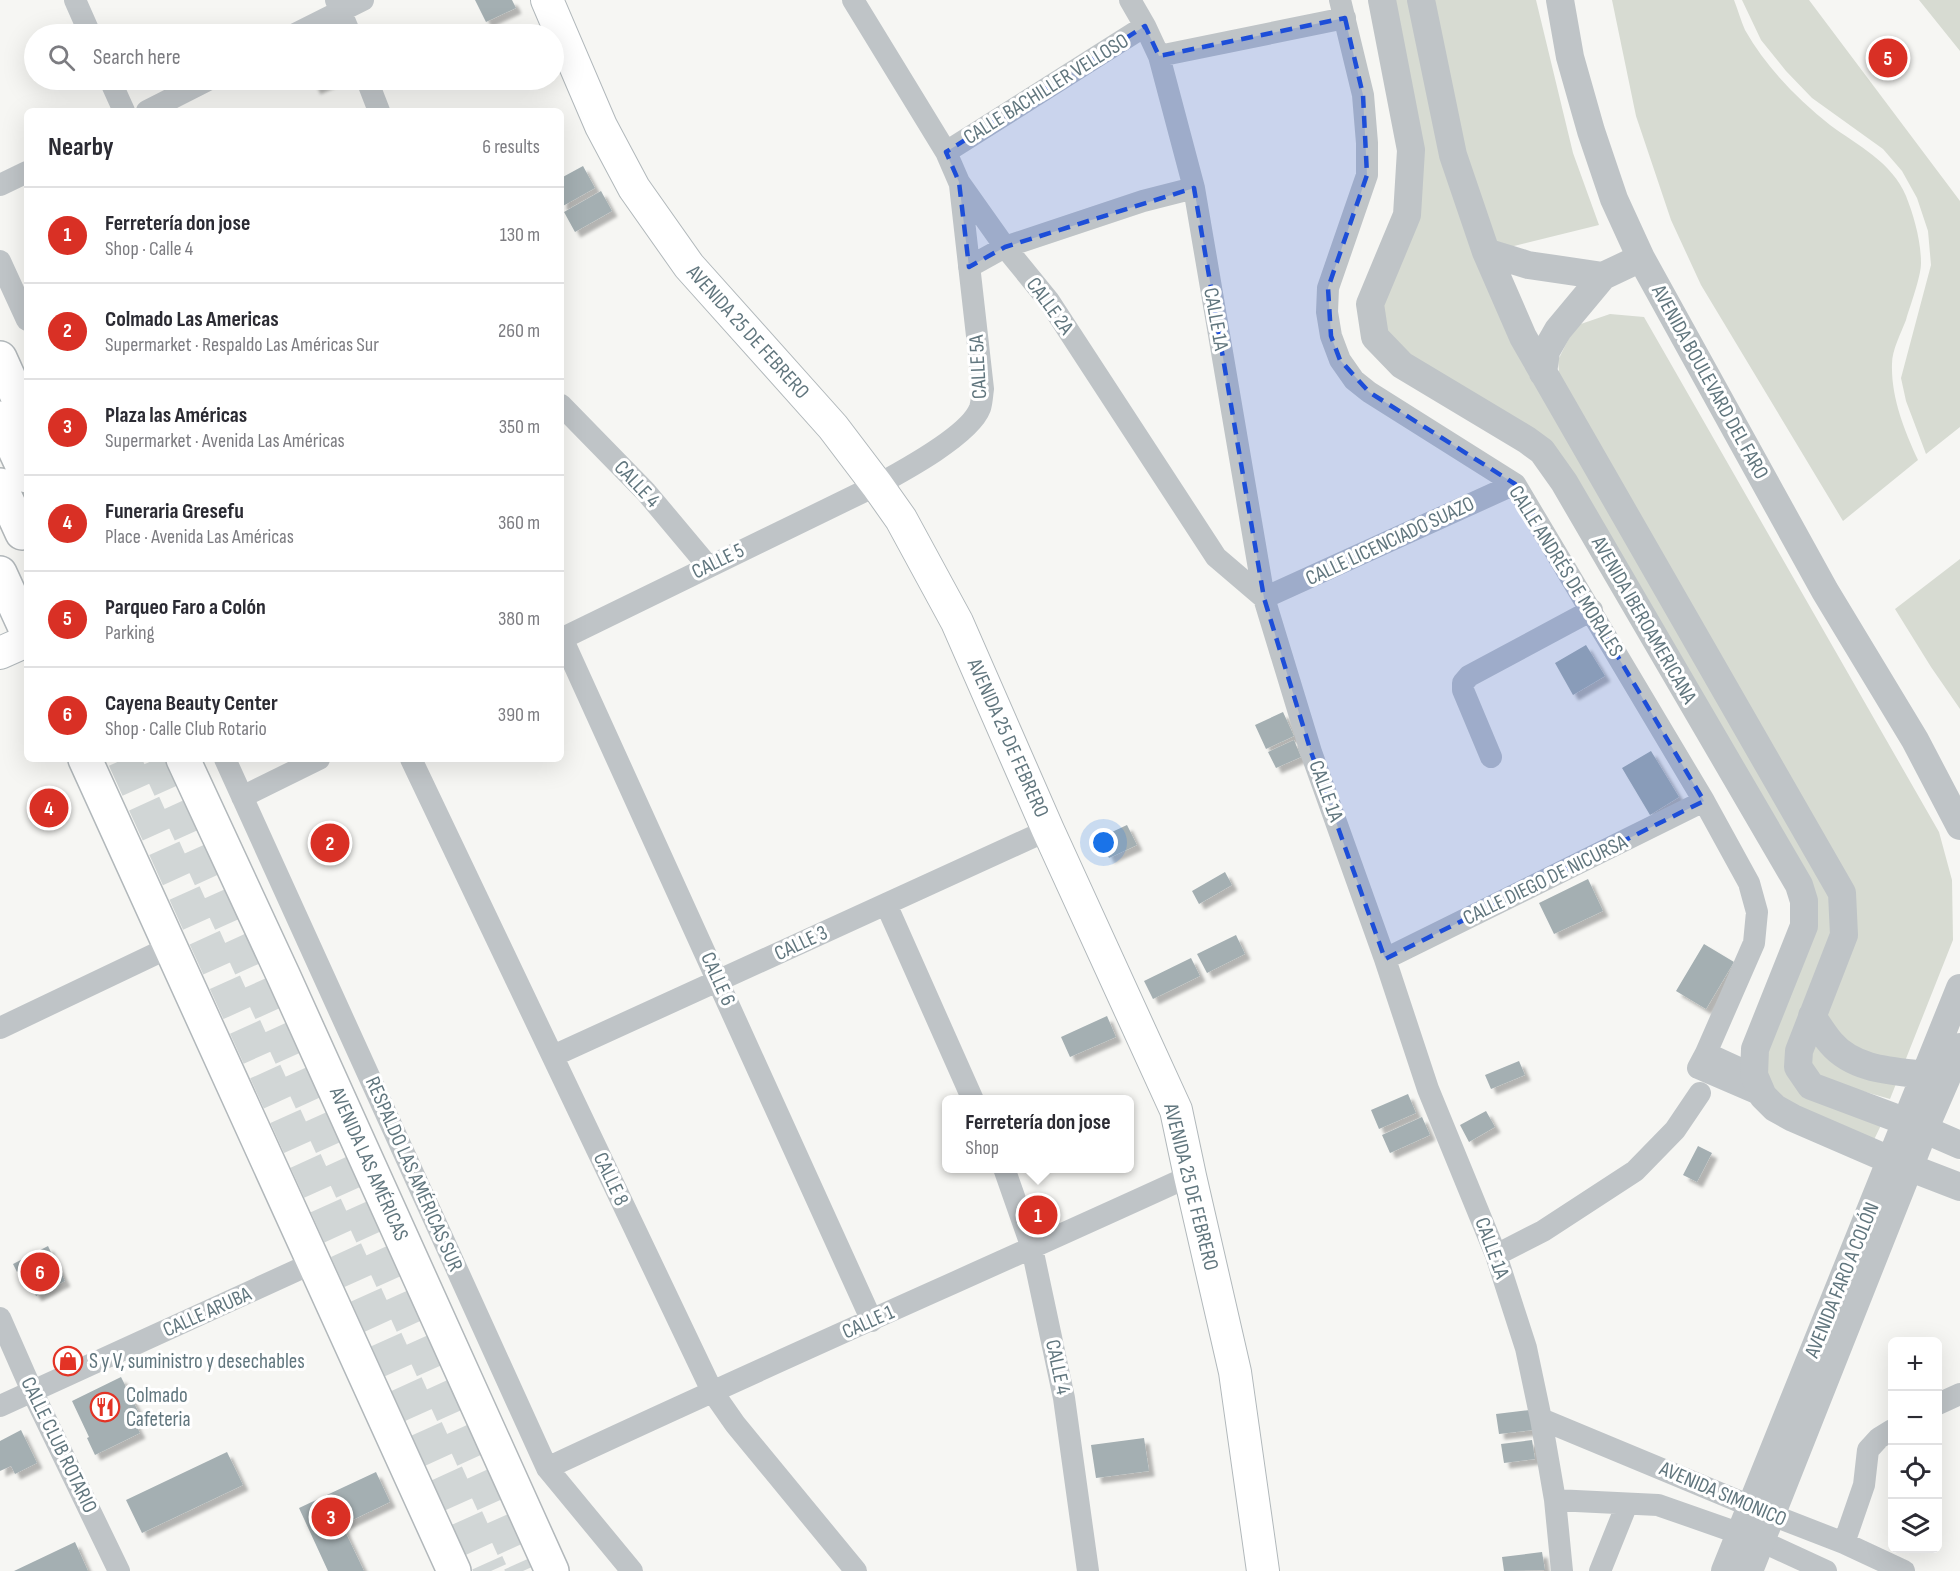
<!DOCTYPE html>
<html lang="en">
<head>
<meta charset="utf-8">
<style>
  body { margin:0; font-family:"Sofia Sans Condensed",sans-serif; background:#f7f7f7; color:#2b2b33 }
  .controls { position:absolute; right:18px; bottom:18px; display:grid; overflow:hidden; border-radius:9px; box-shadow:0 6px 24px #0002 }
  .controls button { width:54px; height:54px; display:grid; place-items:center; padding:0; border:0; border-bottom:2px solid #e1e1e2; background:#fff; color:#2b2b33; font:30px sans-serif }
  .you { position:absolute; left:1104px; top:843px; width:21px; height:21px; margin:-15px; border:4px solid #fff; border-radius:50%; background:#1a73e8; box-shadow:0 0 0 9px #1a73e833 }
  .badge { display:grid; place-items:center; width:39px; height:39px; border-radius:50%; background:#d93025; color:#fff; font-size:20px; font-weight:700 }
  .pin { position:absolute; translate:-50% -50%; border:3px solid #fff; box-shadow:0 2px 6px #0006 }
  .popup { position:absolute; left:942px; top:1095px; width:192px; height:78px; box-sizing:border-box; display:grid; place-content:center; border-radius:9px; background:#fff; filter:drop-shadow(0 2px 4px #0005); font-size:20px; white-space:nowrap; color:#7c7c81 }
  .popup b { font-size:22px; color:#2b2b33 }
  .popup::after { content:''; position:absolute; left:50%; top:100%; margin-left:-12px; border:12px solid transparent; border-top-color:#fff }
  .list { margin:0; padding:0; list-style:none }
  h2 { display:flex; justify-content:space-between; align-items:center; height:78px; margin:0; padding:0 24px; font-size:26px }
  h2 small { font-size:20px; font-weight:400; color:#7c7c81 }
  .list li { display:grid; grid-template-columns:39px 1fr auto; gap:18px; align-items:center; box-sizing:border-box; height:96px; padding:0 24px; border-top:2px solid #e1e1e2 }
  .list b { display:block; font-size:22px; white-space:nowrap }
  .list p { margin:0; font-size:20px; white-space:nowrap; color:#7c7c81 }
  .list em { font-size:20px; font-style:normal; color:#7c7c81 }
  .icon { flex:none; width:33px; height:33px; fill:none; stroke:currentColor; stroke-width:2; stroke-linecap:round; stroke-linejoin:round }
  .map { position:relative; flex:none; width:1960px; height:1571px; overflow:hidden }
  .search { position:absolute; background:#fff; box-shadow:0 6px 24px #0002; left:24px; top:24px; width:540px; height:66px; display:flex; align-items:center; gap:15px; box-sizing:border-box; padding:0 21px; border-radius:33px; color:#7c7c81; font-size:22px }
  .panel { position:absolute; background:#fff; box-shadow:0 6px 24px #0002; left:24px; top:108px; width:540px; height:654px; border-radius:9px }
  .map>svg:first-child { display:block }
</style>
</head>
<body>
<div class="map">
<svg width="1960" height="1571" viewBox="0 0 1960 1571">
  <defs>
    <filter id="shadow"><feDropShadow dx="5.5" dy="5.5" stdDeviation="1.5" flood-color="#0004"/></filter>
  </defs>
  <rect width="100%" height="100%" fill="#f6f6f3"/>
  <path fill="#d7dbd2" d="M1384,0H1415L1481,255L1837,900V933L1792,1070L1883,1121L1871,1146L1779,1106L1758,1074L1808,925L1574,490L1379,335L1375,301L1411,212Z
    M1430,0H1536L1573,153L1599,225L1498,250L1460,144Z
    M1612,0H1734C1738,10 1741,21 1745,30C1766,67 1797,99 1830,125C1857,145 1892,162 1906,196C1914,216 1921,241 1921,263C1921,277 1910,306 1906,320C1901,333 1892,350 1892,364C1891,397 1904,430 1918,460L1843,521L1701,285L1671,220L1636,116Z
    M1742,0H1809L1960,201V427L1926,454L1906,401L1901,378L1931,265L1928,231L1917,198L1902,171L1883,149L1812,98L1786,71L1761,40Z
    M1919,0H1960V51Z
    M1610,314L1644,317L1939,832L1952,880L1953,940L1890,1099L1820,1079L1808,1057L1853,933L1560,384L1558,360L1575,326Z
    M1960,559V709L1931,667L1895,609Z"/>
  <path fill="#a4afb2" filter="url(#shadow)" d="M475,0H512L516,8L486,22Z
    M311,80H335L315,89Z
    M583,166L595,188L563,206L561,203V178Z
    M601,191L612,211L575,232L564,212Z
    M1586,645L1605,676L1573,695L1555,663Z
    M1283,712L1294,736L1266,749L1255,725Z
    M1294,740L1301,757L1276,768L1268,752Z
    M1651,751L1679,797L1650,815L1622,768Z
    M1127,825L1137,845L1109,858L1099,838Z
    M1225,872L1232,885L1199,904L1192,891Z
    M1588,879L1603,911L1554,934L1539,903Z
    M1236,935L1245,954L1207,973L1197,954Z
    M1704,944L1734,962L1706,1009L1676,991Z
    M1191,958L1200,976L1153,999L1144,981Z
    M1107,1016L1116,1037L1070,1057L1061,1037Z
    M1519,1061L1525,1075L1491,1089L1485,1075Z
    M1408,1094L1416,1113L1379,1129L1371,1110Z
    M1486,1111L1495,1127L1469,1142L1460,1125Z
    M1422,1117L1430,1135L1390,1153L1382,1135Z
    M1698,1146L1712,1153L1697,1182L1683,1175Z
    M48,1246L65,1281L36,1296L31,1286L28,1287L20,1271L17,1272L13,1264Z
    M121,1377L139,1413L132,1417L140,1433L95,1455L87,1438L89,1437L72,1401Z
    M1530,1410L1533,1430L1499,1434L1496,1414Z
    M21,1430L37,1463L15,1474L11,1466L0,1471V1441Z
    M1144,1438L1149,1471L1096,1478L1091,1445Z
    M1532,1440L1535,1459L1504,1463L1501,1444Z
    M227,1452L243,1485L142,1533L126,1500Z
    M376,1472L390,1502L342,1525L364,1571H328L299,1508Z
    M75,1542L88,1571H14Z
    M1542,1552L1545,1570L1504,1571L1502,1557Z"/>
  <g fill="none" stroke-linecap="round" stroke-linejoin="round">
    <path stroke="#d1d6d6" stroke-width="33" stroke-dasharray="33 16" stroke-linecap="butt" d="M124,759L491,1571
      M156,759L523,1571"/>
    <g stroke="#b1b8bb" stroke-width="34">
      <path id="secondary" d="M547,0L601,126L634,188L689,266L833,427L877,485L901,519L957,622L1048,830L1176,1110L1190,1176L1235,1372L1263,1571
        M0,653L27,641"/>
    </g>
    <g stroke="#b2b8bb" stroke-width="36">
      <path id="primary" d="M0,358L27,418
        M0,573L27,632
        M85,759L454,1571
        M183,759L284,977L552,1571"/>
    </g>
    <g stroke="#b2b7b9" stroke-width="36">
      <path id="motorway" d="M0,418L27,476
        M0,485L22,533"/>
    </g>
    <path stroke="#bfc4c7" stroke-width="22" d="M75,0L90,34
      M336,0L350,34
      M853,0L946,152L959,182L1005,247L1049,301L1216,557L1264,598L1515,484
      M1130,0L1145,26L1159,56L1194,188L1264,598L1311,752L1385,959L1428,1089L1496,1255L1526,1348L1541,1419L1555,1500L1562,1571
      M1340,0L1363,95L1367,143V175L1328,288L1327,312L1331,336L1340,360L1354,380L1369,392L1515,484L1704,801L1749,883L1757,912L1754,943L1706,1053L1698,1068L1763,1096
      M295,34L363,0
      M1159,56L1345,18
      M110,80L124,111
      M367,80L379,111
      M147,111L208,80
      M946,152L1145,26
      M0,185L27,172
      M0,261L27,320
      M969,267L1005,247L1143,201L1194,188
      M561,405L646,492L708,566
      M562,638L872,1321
      M561,639L877,485C903,471 970,435 980,408C982,402 982,395 983,389L960,185
      M1491,757L1463,690V683L1469,676L1592,610
      M225,759L547,1468L632,1571
      M411,759L712,1391L735,1424L856,1571
      M242,797L319,759
      M886,904L973,1100
      M1385,959L1704,801
      M0,1028L170,947
      M1706,1053L1754,1075
      M553,1056L1048,830
      M1004,1168L1032,1248L1064,1398L1088,1571
      M1496,1255L1543,1231L1635,1171L1675,1130L1700,1093
      M0,1318L32,1391L119,1571
      M1938,1404L1960,1394
      M0,1406L315,1262
      M1541,1419L1772,1515L1844,1543L1904,1571
      M547,1468C760,1368 976,1274 1190,1176
      M1555,1500L1658,1505L1761,1541L1826,1571
      M1844,1543L1864,1485L1868,1450L1879,1438L1892,1430
      M1600,1571L1627,1504"/>
    <path stroke="#bfc4c7" stroke-width="28" d="M1382,0L1411,150L1407,215L1370,304L1375,337L1402,365L1527,440L1542,451L1564,482L1799,885L1804,901V926L1755,1049L1754,1075L1763,1096L1775,1108L1793,1118L1890,1160L1960,1187
      M1421,0L1453,155L1486,252L1523,337L1842,893L1844,935L1799,1051L1798,1067L1811,1086L1907,1122L1960,1145
      M1560,0L1570,57L1591,131L1614,199L1641,258L1825,591L1915,740L1960,826
      M1486,252L1528,265L1603,276
      M1543,373L1546,351L1558,330L1603,276L1641,258
      M1812,1016C1818,1025 1824,1035 1831,1043C1854,1070 1893,1071 1926,1075
      M1725,1571L1960,988
      M1749,1571L1924,1130L1960,1047"/>
    <use href="#secondary" stroke="#fff" stroke-width="32"/>
    <use href="#primary" stroke="#fff" stroke-width="33"/>
    <use href="#motorway" stroke="#fff" stroke-width="33"/>
  </g>
  <path fill="#1d4ed8" fill-opacity="0.2" stroke="#1d4ed8" stroke-width="4.5" stroke-dasharray="12 8" stroke-linejoin="round" d="M1345,18L1363,95L1367,175L1328,288L1331,336L1340,360L1369,392L1515,484L1704,801L1385,959L1311,752L1264,598L1194,188L1005,247L969,267L959,182L946,152L1145,26L1159,56Z"/>
  <defs>
    <g id="shop-ring" transform="scale(1.5)"><circle r="9.5" fill="#fff" stroke="#e33325" stroke-width="1.5"/><path d="M-5-2.5h2.3a2.7 3.5 0 0 1 5.4 0H5L5.5 6h-11ZM-1.5-2.5h3a1.5 2.3 0 0 0-3 0Z" fill="#e33325"/></g>
    <g id="restaurant-ring" transform="scale(1.5)"><circle r="9.5" fill="#fff" stroke="#e33325" stroke-width="1.5"/><path d="M-5-6h1v4h1v-4h1v4h1v-4h1v5L-1.5 .5V6h-2V.5L-5-1ZM5-6V6H3V1.5H1.5Q1.5-4 5-6Z" fill="#e33325"/></g>
  </defs>
  <g fill-rule="evenodd">
    <use href="#shop-ring" x="68" y="1361"/>
    <use href="#restaurant-ring" x="105" y="1407"/>
  </g>
  <g text-anchor="middle" dominant-baseline="central" stroke-width="6" stroke-linejoin="round" paint-order="stroke">
    <g font-size="21" fill="#61767e" stroke="#fff">
      <text transform="translate(1046 89) rotate(-32)">CALLE BACHILLER VELLOSO</text>
      <text transform="translate(1050 306) rotate(54)">CALLE 2A</text>
      <text transform="translate(1216 319) rotate(80)">CALLE 1A</text>
      <text transform="translate(748 332) rotate(48)">AVENIDA 25 DE FEBRERO</text>
      <text transform="translate(978 367) rotate(-93)">CALLE 5A</text>
      <text transform="translate(1710 382) rotate(61)">AVENIDA BOULEVARD DEL FARO</text>
      <text transform="translate(637 484) rotate(47)">CALLE 4</text>
      <text transform="translate(1390 541) rotate(-25)">CALLE LICENCIADO SUAZO</text>
      <text transform="translate(718 561) rotate(-26)">CALLE 5</text>
      <text transform="translate(1566 571) rotate(58)">CALLE ANDRÉS DE MORALES</text>
      <text transform="translate(1644 620) rotate(60)">AVENIDA IBEROAMERICANA</text>
      <text transform="translate(1008 738) rotate(66)">AVENIDA 25 DE FEBRERO</text>
      <text transform="translate(1326 791) rotate(70)">CALLE 1A</text>
      <text transform="translate(1545 880) rotate(-26)">CALLE DIEGO DE NICURSA</text>
      <text transform="translate(801 943) rotate(-25)">CALLE 3</text>
      <text transform="translate(718 979) rotate(66)">CALLE 6</text>
      <text transform="translate(369 1164) rotate(66)">AVENIDA LAS AMÉRICAS</text>
      <text transform="translate(414 1174) rotate(66)">RESPALDO LAS AMÉRICAS SUR</text>
      <text transform="translate(611 1179) rotate(65)">CALLE 8</text>
      <text transform="translate(1191 1187) rotate(76)">AVENIDA 25 DE FEBRERO</text>
      <text transform="translate(1492 1248) rotate(70)">CALLE 1A</text>
      <text transform="translate(1842 1280) rotate(-68)">AVENIDA FARO A COLÓN</text>
      <text transform="translate(207 1312) rotate(-24)">CALLE ARUBA</text>
      <text transform="translate(868 1322) rotate(-24)">CALLE 1</text>
      <text transform="translate(1058 1367) rotate(78)">CALLE 4</text>
      <text transform="translate(59 1445) rotate(64)">CALLE CLUB ROTARIO</text>
      <text transform="translate(1723 1494) rotate(23)">AVENIDA SIMONICO</text>
    </g>
    <g font-size="21" fill="#61767e" stroke="#fff" text-anchor="start">
      <text x="89" y="1361">S y V, suministro y desechables</text>
      <text x="126" y="1395">Colmado<tspan x="126" dy="24">Cafeteria</tspan></text>
    </g>
  </g>
</svg>
<div class="controls">
<button>+</button>
<button>−</button>
<button><svg class="icon" aria-label="locate" viewBox="0 0 24 24"><circle cx="12" cy="12" r="6"/><path d="M12 2v4M12 18v4M2 12h4M18 12h4"/></svg></button>
<button><svg class="icon" aria-label="layers" viewBox="0 0 24 24"><path d="M12 4l9 5-9 5-9-5zM3 14l9 5 9-5"/></svg></button>
</div>
<div class="you"></div>
<div class="pin badge" style="left:1038px;top:1215px">1</div>
<div class="popup"><b>Ferretería don jose</b>Shop</div>
<div class="pin badge" style="left:330px;top:843px">2</div>
<div class="pin badge" style="left:331px;top:1517px">3</div>
<div class="pin badge" style="left:49px;top:808px">4</div>
<div class="pin badge" style="left:1888px;top:58px">5</div>
<div class="pin badge" style="left:40px;top:1272px">6</div>
<div class="search"><svg class="icon" aria-label="search" viewBox="0 0 24 24"><circle cx="10" cy="10" r="6"/><path d="M15 15l6 6"/></svg>Search here</div>
<section class="panel">
<h2>Nearby<small>6 results</small></h2>
<ul class="list">
<li><span class="badge">1</span><div><b>Ferretería don jose</b><p>Shop · Calle 4</p></div><em>130 m</em></li>
<li><span class="badge">2</span><div><b>Colmado Las Americas</b><p>Supermarket · Respaldo Las Américas Sur</p></div><em>260 m</em></li>
<li><span class="badge">3</span><div><b>Plaza las Américas</b><p>Supermarket · Avenida Las Américas</p></div><em>350 m</em></li>
<li><span class="badge">4</span><div><b>Funeraria Gresefu</b><p>Place · Avenida Las Américas</p></div><em>360 m</em></li>
<li><span class="badge">5</span><div><b>Parqueo Faro a Colón</b><p>Parking</p></div><em>380 m</em></li>
<li><span class="badge">6</span><div><b>Cayena Beauty Center</b><p>Shop · Calle Club Rotario</p></div><em>390 m</em></li>
</ul>
</section>
</div>
</body>
</html>
